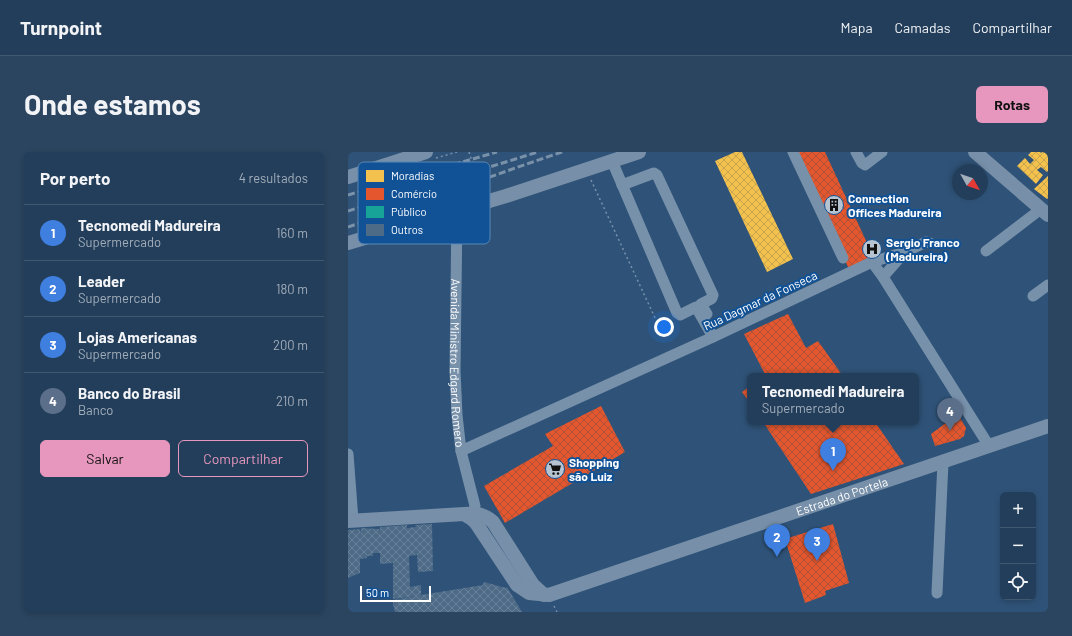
<!DOCTYPE html>
<html lang="pt">
<head>
<meta charset="utf-8">
<style>
  body { margin:0; font-family:Barlow,sans-serif; background:#2b4560; color:#f1f3f6 }
  .controls { position:absolute; right:12px; bottom:12px; display:grid; overflow:hidden; border-radius:6px; box-shadow:0 2px 6px #0003 }
  .controls button { width:36px; height:36px; display:grid; place-items:center; padding:0; border:0; border-bottom:1px solid #405770; background:#233e5a; color:#f1f3f6; font:20px sans-serif }
  .compass { position:absolute; left:604px; top:12px; width:36px; height:36px; border-radius:50%; background:#233e5a; box-shadow:0 2px 6px #0003; rotate:130deg }
  .scale { position:absolute; left:12px; bottom:10px; width:71px; box-sizing:border-box; padding-left:4px; border:2px solid #fff; border-top:0; font-size:11px; line-height:14px; white-space:nowrap; color:#fff; -webkit-text-stroke:3px #115296; paint-order:stroke }
  .you { position:absolute; left:316px; top:175px; width:14px; height:14px; margin:-10px; border:3px solid #fff; border-radius:50%; background:#1a73e8; box-shadow:0 0 0 6px #1a73e833 }
  .badge { display:grid; place-items:center; width:26px; height:26px; border-radius:50%; background:#e797bd; color:#fff; font-size:13px; font-weight:700 }
  .pin { position:absolute; translate:-50% -33px; filter:drop-shadow(0 1px 2px #0008) }
  .pin::after { content:''; position:absolute; top:21px; width:14px; height:12px; background:inherit; clip-path:polygon(0 0,100% 0,50% 100%) }
  .popup { position:absolute; left:399px; top:221px; width:172px; height:52px; box-sizing:border-box; display:grid; place-content:center; border-radius:6px; background:#233e5a; filter:drop-shadow(0 1px 3px #0005); font-size:13px; white-space:nowrap; color:#a3aebb }
  .popup b { font-size:15px; color:#f1f3f6 }
  .popup::after { content:''; position:absolute; left:50%; top:100%; margin-left:-8px; border:8px solid transparent; border-top-color:#233e5a }
  .list { margin:0; padding:0; list-style:none }
  h2 { display:flex; justify-content:space-between; align-items:center; height:52px; margin:0; padding:0 16px; font-size:17px }
  h2 small { font-size:13px; font-weight:400; color:#a3aebb }
  .list li { display:grid; grid-template-columns:26px 1fr auto; gap:12px; align-items:center; box-sizing:border-box; height:56px; padding:0 16px; border-top:1px solid #405770 }
  .list b { display:block; font-size:15px; white-space:nowrap }
  .list p { margin:0; font-size:13px; white-space:nowrap; color:#a3aebb }
  .list em { font-size:13px; font-style:normal; color:#a3aebb }
  .actions { display:flex; gap:8px; padding:12px 16px }
  .actions a { flex:1; padding:9px 0; border:1px solid #e797bd; border-radius:6px; text-align:center; font-size:14px; color:#e797bd }
  .actions .main { background:#e797bd; color:#111 }
  .icon { flex:none; width:22px; height:22px; fill:none; stroke:currentColor; stroke-width:2; stroke-linecap:round; stroke-linejoin:round }
  .map { position:relative; flex:none; width:700px; height:460px; overflow:hidden; border-radius:6px }
  header { display:flex; align-items:center; gap:24px; box-sizing:border-box; height:56px; padding:0 20px; background:#233e5a; border-bottom:1px solid #405770 }
  header strong { font-size:19px }
  nav { display:flex; gap:22px; margin-inline-start:auto; font-size:14px }
  .intro { display:flex; align-items:center; justify-content:space-between; box-sizing:border-box; height:96px; padding:0 24px }
  h1 { margin:0; font-size:28px }
  .button { padding:10px 18px; border-radius:6px; background:#e797bd; color:#111; font-size:14px; font-weight:700 }
  main { display:flex; gap:24px; padding:0 24px }
  aside { flex:1; background:#233e5a; border-radius:6px; box-shadow:0 2px 6px #0003 }
  .map>svg:first-child { display:block }
</style>
</head>
<body>
<header>
<strong>Turnpoint</strong>
<nav><a>Mapa</a><a>Camadas</a><a>Compartilhar</a></nav>
</header>
<div class="intro"><h1>Onde estamos</h1><a class="button">Rotas</a></div>
<main>
<aside>
<h2>Por perto<small>4 resultados</small></h2>
<ul class="list">
<li><span class="badge" style="background:#3f7fe0">1</span><div><b>Tecnomedi Madureira</b><p>Supermercado</p></div><em>160 m</em></li>
<li><span class="badge" style="background:#3f7fe0">2</span><div><b>Leader</b><p>Supermercado</p></div><em>180 m</em></li>
<li><span class="badge" style="background:#3f7fe0">3</span><div><b>Lojas Americanas</b><p>Supermercado</p></div><em>200 m</em></li>
<li><span class="badge" style="background:#5c6f8a">4</span><div><b>Banco do Brasil</b><p>Banco</p></div><em>210 m</em></li>
</ul>
<div class="actions"><a class="main">Salvar</a><a>Compartilhar</a></div>
</aside>
<div class="map">
<svg width="700" height="460" viewBox="0 0 700 460">
  <defs>
    <pattern id="homes-cross-hatch" width="8" height="8" patternUnits="userSpaceOnUse"><rect width="8" height="8" fill="#f2c14e"/><path d="M0 0l8 8M0 8l8-8" fill="none" stroke="#c8a44e"/></pattern>
    <pattern id="shops-cross-hatch" width="8" height="8" patternUnits="userSpaceOnUse"><rect width="8" height="8" fill="#e4572e"/><path d="M0 0l8 8M0 8l8-8" fill="none" stroke="#af5338"/></pattern>
    <pattern id="public-cross-hatch" width="8" height="8" patternUnits="userSpaceOnUse"><rect width="8" height="8" fill="#17a398"/><path d="M0 0l8 8M0 8l8-8" fill="none" stroke="#278981"/></pattern>
    <pattern id="building-cross-hatch" width="8" height="8" patternUnits="userSpaceOnUse"><rect width="8" height="8" fill="#4d6a87"/><path d="M0 0l8 8M0 8l8-8" fill="none" stroke="#688099"/></pattern>
  </defs>
  <rect width="100%" height="100%" fill="#2f5378"/>
  <path fill="url(#homes-cross-hatch)" d="M387,0H394L445,107L419,120L367,9Z
    M683,0H692L693,1L694,0H700V19L699,20L693,15L689,18L695,23L688,32L669,14L677,6L682,12L686,8L680,3Z
    M700,24V46L699,47L686,37Z"/>
  <path fill="url(#shops-cross-hatch)" d="M447,0H477L526,106L501,117Z
    M440,162L458,196L470,189L495,224H418L396,182Z
    M402,234V251L394,240Z
    M253,254L277,300L157,371L136,334L205,294L197,282Z
    M610,262L618,276L616,284L612,287L587,294L583,282Z
    M415,270H527L556,312L463,342Z
    M485,372L501,431L477,439L478,443L457,451L437,387Z"/>
  <path fill="url(#public-cross-hatch)" d="M121,9L126,28L48,51L47,48L39,51L40,55L18,62L12,41L34,35L35,39L43,37L42,34Z"/>
  <path fill="url(#building-cross-hatch)" d="M84,372L85,419L70,420L69,403L61,404L62,435L73,433V443L135,433L136,430L158,436L159,435L174,460H47L45,452V448L70,444L45,447V411L32,412V401H25V404H19V406L12,407V421L0,426V378L12,377L13,382V376L32,377V375L59,373V376L68,375L67,373Z"/>
  <g fill="none" stroke-linecap="round" stroke-linejoin="round">
    <path stroke="#7891ab" stroke-width="1.5" stroke-dasharray="2 3" stroke-linecap="butt" d="M88,6L109,0
      M243,28L308,168
      M206,454L209,460"/>
    <g stroke="#7891ab" stroke-width="11">
      <path d="M445,0L495,106"/>
      <path d="M508,0L514,11L517,13L534,0"/>
      <path d="M264,9L329,161L332,163L348,155L365,185"/>
      <path d="M274,33L306,21L309,23L365,143L364,146L363,147L353,152L359,162"/>
      <path id="s1" d="M109,59L107,219L109,263L113,299L127,354L125,361"/>
      <path d="M638,99L693,57"/>
      <path d="M524,110L557,100L578,90L582,91"/>
      <path d="M535,125L556,101"/>
      <path d="M685,144L700,133"/>
      <path d="M113,299L365,185L524,110L535,125L641,294"/>
      <path d="M0,302L5,368"/>
      <path d="M589,441L595,310"/>
    </g>
    <g stroke="#778fa8" stroke-width="14">
      <path d="M627,0L700,63"/>
      <path d="M0,25L78,0"/>
      <path d="M0,91L158,44L291,0"/>
      <path id="s2" d="M116,362L124,367L128,371L169,433L181,441L201,443L700,274"/>
      <path d="M0,369L116,362C128,361 136,362 145,370L185,433L196,443"/>
    </g>
    <path stroke="#7a91aa" stroke-width="3" stroke-dasharray="7 3" stroke-linecap="butt" d="M0,43L149,0
      M0,59L190,0
      M0,75C72,51 142,24 214,0"/>
    <path stroke="#7891ab" stroke-width="1.5" stroke-dasharray="2 3" stroke-linecap="butt" d="M121,0L133,38"/>
  </g>
  <defs>
    <g id="building-disc" transform="scale(1)"><circle r="9.5" fill="#b6c3d0" stroke="#115296"/><path d="M-4-6H4V6H1V3H-1V6H-4ZM-2.5-4.3h1.7v1.8h-1.7ZM.8-4.3h1.7v1.8H.8ZM-2.5-1h1.7V.8h-1.7ZM.8-1h1.7V.8H.8Z" fill="#111"/></g>
    <g id="hospital-disc" transform="scale(1)"><circle r="9.5" fill="#b6c3d0" stroke="#115296"/><path d="M-5-5h3v3.5h4V-5h3V5h-3V1.5h-4V5h-3Z" fill="#111"/></g>
    <g id="supermarket-disc" transform="scale(1)"><circle r="9.5" fill="#b6c3d0" stroke="#115296"/><path d="M-6-5.5h2.5l.6 2H6L4.5 2H-2.5L-4.4-4H-6ZM-1.5 3.2a1.3 1.3 0 1 0 .1 0ZM3 3.2a1.3 1.3 0 1 0 .1 0Z" fill="#111"/></g>
  </defs>
  <g fill-rule="evenodd">
    <use href="#building-disc" x="486" y="53"/>
    <use href="#hospital-disc" x="524" y="97"/>
    <use href="#supermarket-disc" x="207" y="317"/>
  </g>
  <g text-anchor="middle" dominant-baseline="central" stroke-width="4" stroke-linejoin="round" paint-order="stroke">
    <g font-size="12" font-weight="bold" fill="#fff" stroke="#115296" text-anchor="start">
      <text x="500" y="46">Connection<tspan x="500" dy="14">Offices Madureira</tspan></text>
      <text x="538" y="90">Sergio Franco<tspan x="538" dy="14">(Madureira)</tspan></text>
      <text x="221" y="310">Shopping<tspan x="221" dy="14">são Luiz</tspan></text>
    </g>
    <g font-size="12" fill="#fff" stroke="#115296">
      <text transform="translate(412 148) rotate(-25)">Rua Dagmar da Fonseca</text>
      <text stroke="none"><textPath href="#s1" startOffset="152">Avenida Ministro Edgard Romero</textPath></text>
      <text stroke="none"><textPath href="#s2" startOffset="433">Estrada do Portela</textPath></text>
    </g>
  </g>
  <rect x="10" y="10" width="132" height="82" rx="6" fill="#115296" stroke="#5886b6" stroke-width="1"/>
  <rect x="18" y="18" width="18" height="12" fill="#f2c14e"/>
  <rect x="18" y="36" width="18" height="12" fill="#e4572e"/>
  <rect x="18" y="54" width="18" height="12" fill="#17a398"/>
  <rect x="18" y="72" width="18" height="12" fill="#4d6a87"/>
  <g font-size="11" fill="#fff">
    <text x="43" y="28">Moradias</text>
    <text x="43" y="46">Comércio</text>
    <text x="43" y="64">Público</text>
    <text x="43" y="82">Outros</text>
  </g>
</svg>
<div class="controls">
<button>+</button>
<button>−</button>
<button><svg class="icon" aria-label="locate" viewBox="0 0 24 24"><circle cx="12" cy="12" r="6"/><path d="M12 2v4M12 18v4M2 12h4M18 12h4"/></svg></button>
</div>
<svg class="compass" viewBox="-18 -18 36 36"><path d="M0-13l5 13h-10z" fill="#e53935"/><path d="M0 13l5-13h-10z" fill="#a3aebb"/></svg>
<div class="scale">50 m</div>
<div class="you"></div>
<div class="pin badge" style="left:485px;top:319px;background:#3f7fe0">1</div>
<div class="popup"><b>Tecnomedi Madureira</b>Supermercado</div>
<div class="pin badge" style="left:429px;top:405px;background:#3f7fe0">2</div>
<div class="pin badge" style="left:469px;top:409px;background:#3f7fe0">3</div>
<div class="pin badge" style="left:602px;top:279px;background:#5c6f8a">4</div>
</div>
</main>
</body>
</html>
